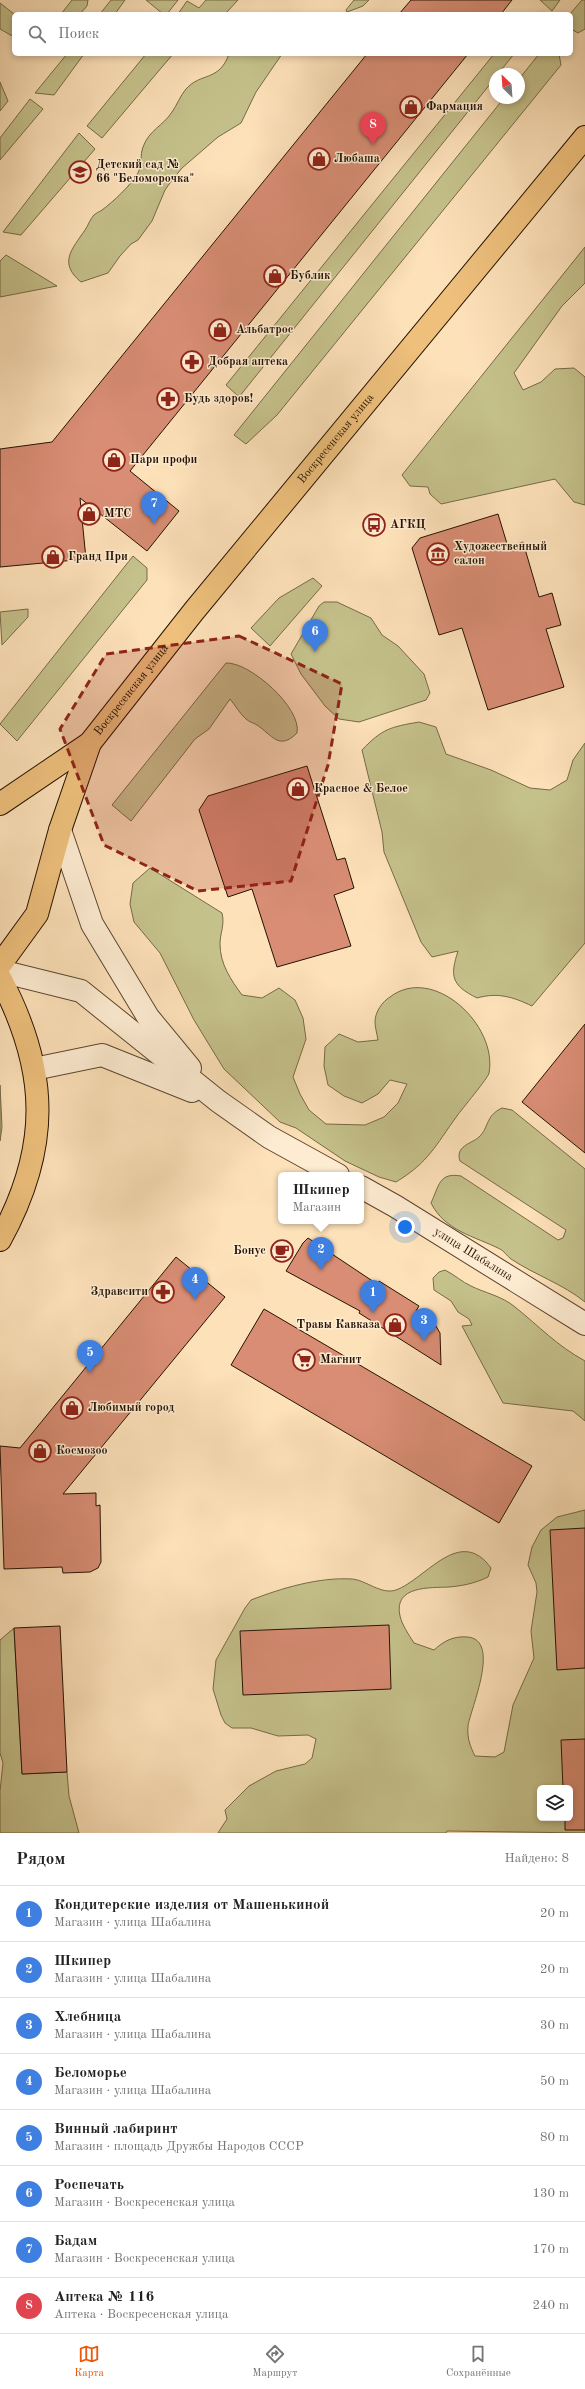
<!DOCTYPE html>
<html lang="ru">
<head>
<meta charset="utf-8">
<style>
  body { margin:0; font-family:"Old Standard TT",serif; background:#f2f2f2; color:#222 }
  .controls { position:absolute; right:12px; bottom:12px; display:grid; overflow:hidden; border-radius:6px; box-shadow:0 2px 6px #0003 }
  .controls button { width:36px; height:36px; display:grid; place-items:center; padding:0; border:0; border-bottom:1px solid #e0e0e0; background:#fff; color:#222; font:20px sans-serif }
  .compass { position:absolute; left:489px; top:68px; width:36px; height:36px; border-radius:50%; background:#fff; box-shadow:0 2px 6px #0003; rotate:335deg }
  .you { position:absolute; left:405px; top:1227px; width:14px; height:14px; margin:-10px; border:3px solid #fff; border-radius:50%; background:#1a73e8; box-shadow:0 0 0 6px #1a73e833 }
  .badge { display:grid; place-items:center; width:26px; height:26px; border-radius:50%; background:#ea580c; color:#fff; font-size:13px; font-weight:700 }
  .pin { position:absolute; translate:-50% -33px; filter:drop-shadow(0 1px 2px #0008) }
  .pin::after { content:''; position:absolute; top:21px; width:14px; height:12px; background:inherit; clip-path:polygon(0 0,100% 0,50% 100%) }
  .popup { position:absolute; left:278px; top:1172px; width:86px; height:52px; box-sizing:border-box; display:grid; place-content:center; border-radius:6px; background:#fff; filter:drop-shadow(0 1px 3px #0005); font-size:13px; white-space:nowrap; color:#767676 }
  .popup b { font-size:15px; color:#222 }
  .popup::after { content:''; position:absolute; left:50%; top:100%; margin-left:-8px; border:8px solid transparent; border-top-color:#fff }
  .list { margin:0; padding:0; list-style:none }
  h2 { display:flex; justify-content:space-between; align-items:center; height:52px; margin:0; padding:0 16px; font-size:17px }
  h2 small { font-size:13px; font-weight:400; color:#767676 }
  .list li { display:grid; grid-template-columns:26px 1fr auto; gap:12px; align-items:center; box-sizing:border-box; height:56px; padding:0 16px; border-top:1px solid #e0e0e0 }
  .list b { display:block; font-size:15px; white-space:nowrap }
  .list p { margin:0; font-size:13px; white-space:nowrap; color:#767676 }
  .list em { font-size:13px; font-style:normal; color:#767676 }
  .icon { flex:none; width:22px; height:22px; fill:none; stroke:currentColor; stroke-width:2; stroke-linecap:round; stroke-linejoin:round }
  .map { position:relative; flex:none; width:585px; height:1833px; overflow:hidden }
  .search { position:absolute; background:#fff; box-shadow:0 2px 6px #0003; left:12px; right:12px; top:12px; height:44px; display:flex; align-items:center; gap:10px; box-sizing:border-box; padding:0 14px; border-radius:6px; color:#767676; font-size:15px }
  .sheet { height:500px; background:#fff }
  nav { display:flex; justify-content:space-around; align-items:center; box-sizing:border-box; height:56px; border-top:1px solid #e0e0e0; background:#fff; font-size:11px; color:#767676 }
  nav a { display:grid; justify-items:center; gap:2px }
  nav .on { color:#ea580c }
  .map>svg:first-child { display:block }
</style>
</head>
<body>
<div class="map">
<svg width="585" height="1833" viewBox="0 0 585 1833">
  <rect width="100%" height="100%" fill="#fde1b9"/>
  <filter id="stains"><feTurbulence type="fractalNoise" baseFrequency=".005" numOctaves="4"/><feColorMatrix values="0 0 0 0 .2 0 0 0 0 .09 0 0 0 0 .02 0 0 0 .5 -.17"/></filter>
  <radialGradient id="worn" r=".72"><stop offset=".6" stop-color="#630" stop-opacity="0"/><stop offset="1" stop-color="#630" stop-opacity=".3"/></radialGradient>
  <path fill="#c5c18b" stroke="#766a47" fill-rule="evenodd" d="M72,0H88L87,6L80,14H61Z
    M111,0H125L115,14H100Z
    M146,0H178L167,14H163Z
    M206,0H238L225,14H178L187,1L199,8Z
    M354,0H369L363,6L347,12L346,10Z
    M540,0H560L552,11Z
    M582,0H585V29L578,33L571,29L570,14Z
    M0,3L14,14V37L0,29Z
    M67,54H84L54,95L35,93Z
    M146,54H173L102,138L87,126Z
    M229,54H282L256,92L241,123L218,137L182,168L170,183L165,190L152,221L138,240L131,244L120,256L108,273L81,282C58,263 72,249 85,230C88,226 90,219 94,215C96,213 99,212 102,210C113,202 131,185 138,173C142,165 140,155 143,147C149,130 163,126 172,112C177,105 180,96 186,89C201,72 219,82 229,54Z
    M494,54H514L498,74H495V78L239,397L226,385Z
    M539,54H559L561,65L277,415L246,444L234,435L504,98H519V79Z
    M0,82L8,101L0,111Z
    M30,99L43,109L0,160V138Z
    M79,133L95,149L21,235L3,232Z
    M585,247V283L562,306L514,373L523,390L541,382L555,369L574,368L585,377V505L574,502L555,479L441,504L430,494L428,487L410,486L402,475Z
    M6,255L57,286L0,297V261Z
    M133,556L147,568V580L17,741L0,724Z
    M313,578L322,586L270,646L251,628L279,598Z
    M324,602H337L371,618L382,635L398,646L424,674L430,693L426,700L359,722L339,719L325,706L301,674L291,654L319,606Z
    M28,609V617L2,645L0,612Z
    M226,663C250,662 302,708 297,733C279,751 272,735 257,725C254,723 249,722 246,719C240,714 235,705 230,699L209,729L195,739L131,821L112,805Z
    M419,722L436,727L446,754L491,770L530,788L550,790L567,780L573,760L585,743V943L532,1006C513,997 498,992 477,998C451,985 450,976 458,951L432,957L421,942L384,852L382,832L362,750C382,729 390,727 419,722Z
    M150,868L222,913C225,925 220,933 220,944C220,964 231,980 242,995L262,998L279,988L295,1000L303,1018L306,1039L293,1077L300,1094L309,1110L326,1124L365,1125L384,1117L398,1103L407,1084L390,1080L378,1094L362,1103L344,1096L328,1085L324,1066L325,1047L339,1034L358,1042L378,1040C377,1034 375,1027 375,1022C375,1012 382,1002 390,997C433,964 498,1025 489,1073C489,1077 461,1110 457,1116C435,1146 429,1162 396,1182L379,1177L345,1161L296,1128L280,1122L224,1069L194,1020L160,953L134,922L130,904L133,883Z
    M0,1085L2,1127L0,1141Z
    M502,1108L512,1110L585,1169V1302C563,1284 535,1275 511,1259C507,1256 504,1251 500,1249C474,1236 445,1231 431,1203C439,1186 439,1172 461,1176L558,1240L563,1238L566,1230L460,1161C455,1146 471,1144 479,1137C489,1128 485,1116 502,1108Z
    M445,1270C455,1275 462,1282 471,1286C485,1293 502,1296 515,1307C540,1327 556,1345 585,1361V1421L573,1411L503,1403L462,1326L472,1325L469,1319L458,1312L451,1301L434,1290L433,1278L439,1272Z
    M585,1510V1833L447,1831L446,1833H218L227,1819L225,1810L249,1786L276,1771L305,1764L312,1758L316,1739L308,1735L278,1736L251,1728H232L225,1723L221,1715L213,1689L216,1660L245,1608L251,1600C282,1588 319,1577 352,1579C366,1580 381,1595 396,1590C426,1579 460,1525 491,1568L488,1577C476,1583 462,1586 449,1587C431,1588 393,1585 400,1616C402,1625 409,1635 414,1643L434,1650C444,1641 453,1636 467,1637C502,1639 470,1710 468,1726C467,1738 470,1746 475,1756L495,1757L504,1752L513,1705L534,1658L531,1631L537,1592L536,1583L528,1565L532,1547L541,1530L557,1517ZM540,1788H570V1818H540Z
    M14,1628L22,1774L67,1772L69,1796L79,1833H0V1791L3,1763L0,1753V1640Z"/>
  <path fill="#d88d74" stroke="#261203" d="M411,0H512L501,14H399Z
    M367,54H468L130,471L179,511L147,551L80,498L86,559L0,567V449L52,442Z
    M498,514L508,547L523,542L539,597L552,593L561,625L546,629L564,687L488,710L462,628L439,635L412,548L420,538Z
    M307,766L337,860L345,858L354,888L334,895L351,946L277,967L252,889L228,897L199,810L208,796Z
    M585,1024V1153L522,1102Z
    M308,1238L377,1284L379,1281L419,1306L416,1311L433,1321L440,1333L441,1365L359,1313L360,1311L286,1271L303,1243Z
    M176,1257L225,1297L63,1494L96,1493V1506L100,1505L101,1562L98,1568L90,1572L63,1573L62,1567L4,1569L0,1446L20,1448Z
    M264,1309L532,1466L499,1523L231,1365Z
    M585,1528V1668L557,1670L550,1530Z
    M389,1625L391,1689L243,1695L240,1631Z
    M60,1626L67,1772L22,1774L14,1628Z
    M585,1739V1830H565V1818H570V1788H563L561,1740Z"/>
  <g fill="none" stroke-linecap="round" stroke-linejoin="round">
    <g stroke="#5c4630" stroke-width="24">
      <g id="minor">
        <path d="M60,830L92,924L148,1017L190,1068"/>
        <path d="M0,971L81,991L218,1101L269,1137L338,1175"/>
        <path d="M34,1069L102,1055L192,1091"/>
        <path id="s1" d="M361,1187L395,1206L585,1324"/>
      </g>
    </g>
    <g stroke="#261203" stroke-width="24">
      <g id="major">
        <path id="s2" d="M0,804L90,743L194,611L585,137"/>
        <path d="M0,965L37,914L60,830L90,743"/>
        <path d="M0,978C49,1071 51,1147 0,1240"/>
      </g>
    </g>
    <use href="#minor" stroke="#feecd2" stroke-width="22"/>
    <use href="#major" stroke="#eec07c" stroke-width="22"/>
  </g>
  <path fill="#8f2418" fill-opacity="0.2" stroke="#8f2418" stroke-width="3" stroke-dasharray="8 5" stroke-linejoin="round" d="M239,636L342,684L328,765L291,881L198,891L104,845L60,729L106,654Z"/>
  <defs>
    <g id="shop-ring" transform="scale(1.15)"><circle r="9.5" fill="#feecd2" stroke="#8f2418" stroke-width="1.5"/><path d="M-5-2.5h2.3a2.7 3.5 0 0 1 5.4 0H5L5.5 6h-11ZM-1.5-2.5h3a1.5 2.3 0 0 0-3 0Z" fill="#8f2418"/></g>
    <g id="school-ring" transform="scale(1.15)"><circle r="9.5" fill="#feecd2" stroke="#8f2418" stroke-width="1.5"/><path d="M0-5L7-2L0 1L-7-2ZM-4 1L0 2.5L4 1V4Q0 6-4 4Z" fill="#8f2418"/></g>
    <g id="pharmacy-ring" transform="scale(1.15)"><circle r="9.5" fill="#feecd2" stroke="#8f2418" stroke-width="1.5"/><path d="M-2-6h4v4h4v4h-4v4h-4v-4h-4v-4h4Z" fill="#8f2418"/></g>
    <g id="bus-ring" transform="scale(1.15)"><circle r="9.5" fill="#feecd2" stroke="#8f2418" stroke-width="1.5"/><path d="M-5-6H5V4H4V6H2V4H-2V6H-4V4H-5ZM-3.5-4V0h7V-4ZM-3.5 1.2v1.5H-2V1.2ZM2 1.2v1.5H3.5V1.2Z" fill="#8f2418"/></g>
    <g id="museum-ring" transform="scale(1.15)"><circle r="9.5" fill="#feecd2" stroke="#8f2418" stroke-width="1.5"/><path d="M0-6L6-3V-2H-6V-3ZM-5-1h2V3h-2ZM-1-1h2V3h-2ZM3-1h2V3H3ZM-6 4H6V6H-6Z" fill="#8f2418"/></g>
    <g id="cafe-ring" transform="scale(1.15)"><circle r="9.5" fill="#feecd2" stroke="#8f2418" stroke-width="1.5"/><path d="M-5.5-4.5H6V0H3Q3 3.5 0 3.5H-2.5Q-5.5 3.5-5.5 0ZM3-3.2v2h1.7v-2ZM-6 4.5H4V6H-6Z" fill="#8f2418"/></g>
    <g id="supermarket-ring" transform="scale(1.15)"><circle r="9.5" fill="#feecd2" stroke="#8f2418" stroke-width="1.5"/><path d="M-6-5.5h2.5l.6 2H6L4.5 2H-2.5L-4.4-4H-6ZM-1.5 3.2a1.3 1.3 0 1 0 .1 0ZM3 3.2a1.3 1.3 0 1 0 .1 0Z" fill="#8f2418"/></g>
  </defs>
  <g fill-rule="evenodd">
    <use href="#shop-ring" x="411" y="107"/>
    <use href="#shop-ring" x="319" y="159"/>
    <use href="#school-ring" x="80" y="172"/>
    <use href="#shop-ring" x="275" y="276"/>
    <use href="#shop-ring" x="220" y="330"/>
    <use href="#pharmacy-ring" x="192" y="362"/>
    <use href="#pharmacy-ring" x="168" y="399"/>
    <use href="#shop-ring" x="114" y="460"/>
    <use href="#shop-ring" x="89" y="514"/>
    <use href="#bus-ring" x="374" y="525"/>
    <use href="#museum-ring" x="438" y="554"/>
    <use href="#shop-ring" x="53" y="557"/>
    <use href="#shop-ring" x="298" y="789"/>
    <use href="#cafe-ring" x="282" y="1251"/>
    <use href="#pharmacy-ring" x="163" y="1292"/>
    <use href="#shop-ring" x="395" y="1325"/>
    <use href="#supermarket-ring" x="304" y="1360"/>
    <use href="#shop-ring" x="72" y="1408"/>
    <use href="#shop-ring" x="40" y="1451"/>
  </g>
  <g text-anchor="middle" dominant-baseline="central" stroke-width="3" stroke-linejoin="round" paint-order="stroke">
    <g font-size="12" font-weight="bold" fill="#261203" stroke="#feecd2" text-anchor="start">
      <text x="426" y="107">Фармация</text>
      <text x="334" y="159">Любаша</text>
      <text x="96" y="165">Детский сад №<tspan x="96" dy="14">66 "Беломорочка"</tspan></text>
      <text x="290" y="276">Бублик</text>
      <text x="236" y="330">Альбатрос</text>
      <text x="208" y="362">Добрая аптека</text>
      <text x="184" y="399">Будь здоров!</text>
      <text x="130" y="460">Пари профи</text>
      <text x="104" y="514">МТС</text>
      <text x="390" y="525">АГКЦ</text>
      <text x="454" y="547">Художественный<tspan x="454" dy="14">салон</tspan></text>
      <text x="68" y="557">Гранд При</text>
      <text x="314" y="789">Красное &amp; Белое</text>
      <text x="266" y="1251" text-anchor="end">Бонус</text>
      <text x="148" y="1292" text-anchor="end">Здравсити</text>
      <text x="380" y="1325" text-anchor="end">Травы Кавказа</text>
      <text x="320" y="1360">Магнит</text>
      <text x="88" y="1408">Любимый город</text>
      <text x="56" y="1451">Космозоо</text>
    </g>
    <g font-size="12" fill="#261203" stroke="#feecd2">
      <text stroke="none"><textPath href="#s2" startOffset="500">Воскресенская улица</textPath></text>
      <text stroke="none"><textPath href="#s2" startOffset="176">Воскресенская улица</textPath></text>
      <text stroke="none"><textPath href="#s1" startOffset="131">улица Шабалина</textPath></text>
    </g>
  </g>
  <rect width="100%" height="100%" filter="url(#stains)"/>
  <rect width="100%" height="100%" fill="url(#worn)"/>
</svg>
<div class="controls">
<button><svg class="icon" aria-label="layers" viewBox="0 0 24 24"><path d="M12 4l9 5-9 5-9-5zM3 14l9 5 9-5"/></svg></button>
</div>
<svg class="compass" viewBox="-18 -18 36 36"><path d="M0-13l5 13h-10z" fill="#e53935"/><path d="M0 13l5-13h-10z" fill="#767676"/></svg>
<div class="you"></div>
<div class="pin badge" style="left:373px;top:1313px;background:#3f7fe0">1</div>
<div class="pin badge" style="left:321px;top:1270px;background:#3f7fe0">2</div>
<div class="popup"><b>Шкипер</b>Магазин</div>
<div class="pin badge" style="left:424px;top:1341px;background:#3f7fe0">3</div>
<div class="pin badge" style="left:195px;top:1300px;background:#3f7fe0">4</div>
<div class="pin badge" style="left:90px;top:1373px;background:#3f7fe0">5</div>
<div class="pin badge" style="left:315px;top:652px;background:#3f7fe0">6</div>
<div class="pin badge" style="left:154px;top:524px;background:#3f7fe0">7</div>
<div class="pin badge" style="left:373px;top:145px;background:#e0444e">8</div>
<div class="search"><svg class="icon" aria-label="search" viewBox="0 0 24 24"><circle cx="10" cy="10" r="6"/><path d="M15 15l6 6"/></svg>Поиск</div>
</div>
<section class="sheet">
<h2>Рядом<small>Найдено: 8</small></h2>
<ul class="list">
<li><span class="badge" style="background:#3f7fe0">1</span><div><b>Кондитерские изделия от Машенькиной</b><p>Магазин · улица Шабалина</p></div><em>20 m</em></li>
<li><span class="badge" style="background:#3f7fe0">2</span><div><b>Шкипер</b><p>Магазин · улица Шабалина</p></div><em>20 m</em></li>
<li><span class="badge" style="background:#3f7fe0">3</span><div><b>Хлебница</b><p>Магазин · улица Шабалина</p></div><em>30 m</em></li>
<li><span class="badge" style="background:#3f7fe0">4</span><div><b>Беломорье</b><p>Магазин · улица Шабалина</p></div><em>50 m</em></li>
<li><span class="badge" style="background:#3f7fe0">5</span><div><b>Винный лабиринт</b><p>Магазин · площадь Дружбы Народов СССР</p></div><em>80 m</em></li>
<li><span class="badge" style="background:#3f7fe0">6</span><div><b>Роспечать</b><p>Магазин · Воскресенская улица</p></div><em>130 m</em></li>
<li><span class="badge" style="background:#3f7fe0">7</span><div><b>Бадам</b><p>Магазин · Воскресенская улица</p></div><em>170 m</em></li>
<li><span class="badge" style="background:#e0444e">8</span><div><b>Аптека № 116</b><p>Аптека · Воскресенская улица</p></div><em>240 m</em></li>
</ul>
</section>
<nav>
<a class="on"><svg class="icon" aria-label="map" viewBox="0 0 24 24"><path d="M3 6l6-2 6 2 6-2v14l-6 2-6-2-6 2zM9 4v14M15 6v14"/></svg>Карта</a>
<a><svg class="icon" aria-label="directions" viewBox="0 0 24 24"><path d="M12 3l9 9-9 9-9-9zM9 14v-3h6M13 9l2 2-2 2"/></svg>Маршрут</a>
<a><svg class="icon" aria-label="saved" viewBox="0 0 24 24"><path d="M7 4h10v16l-5-4-5 4z"/></svg>Сохранённые</a>
</nav>
</body>
</html>
